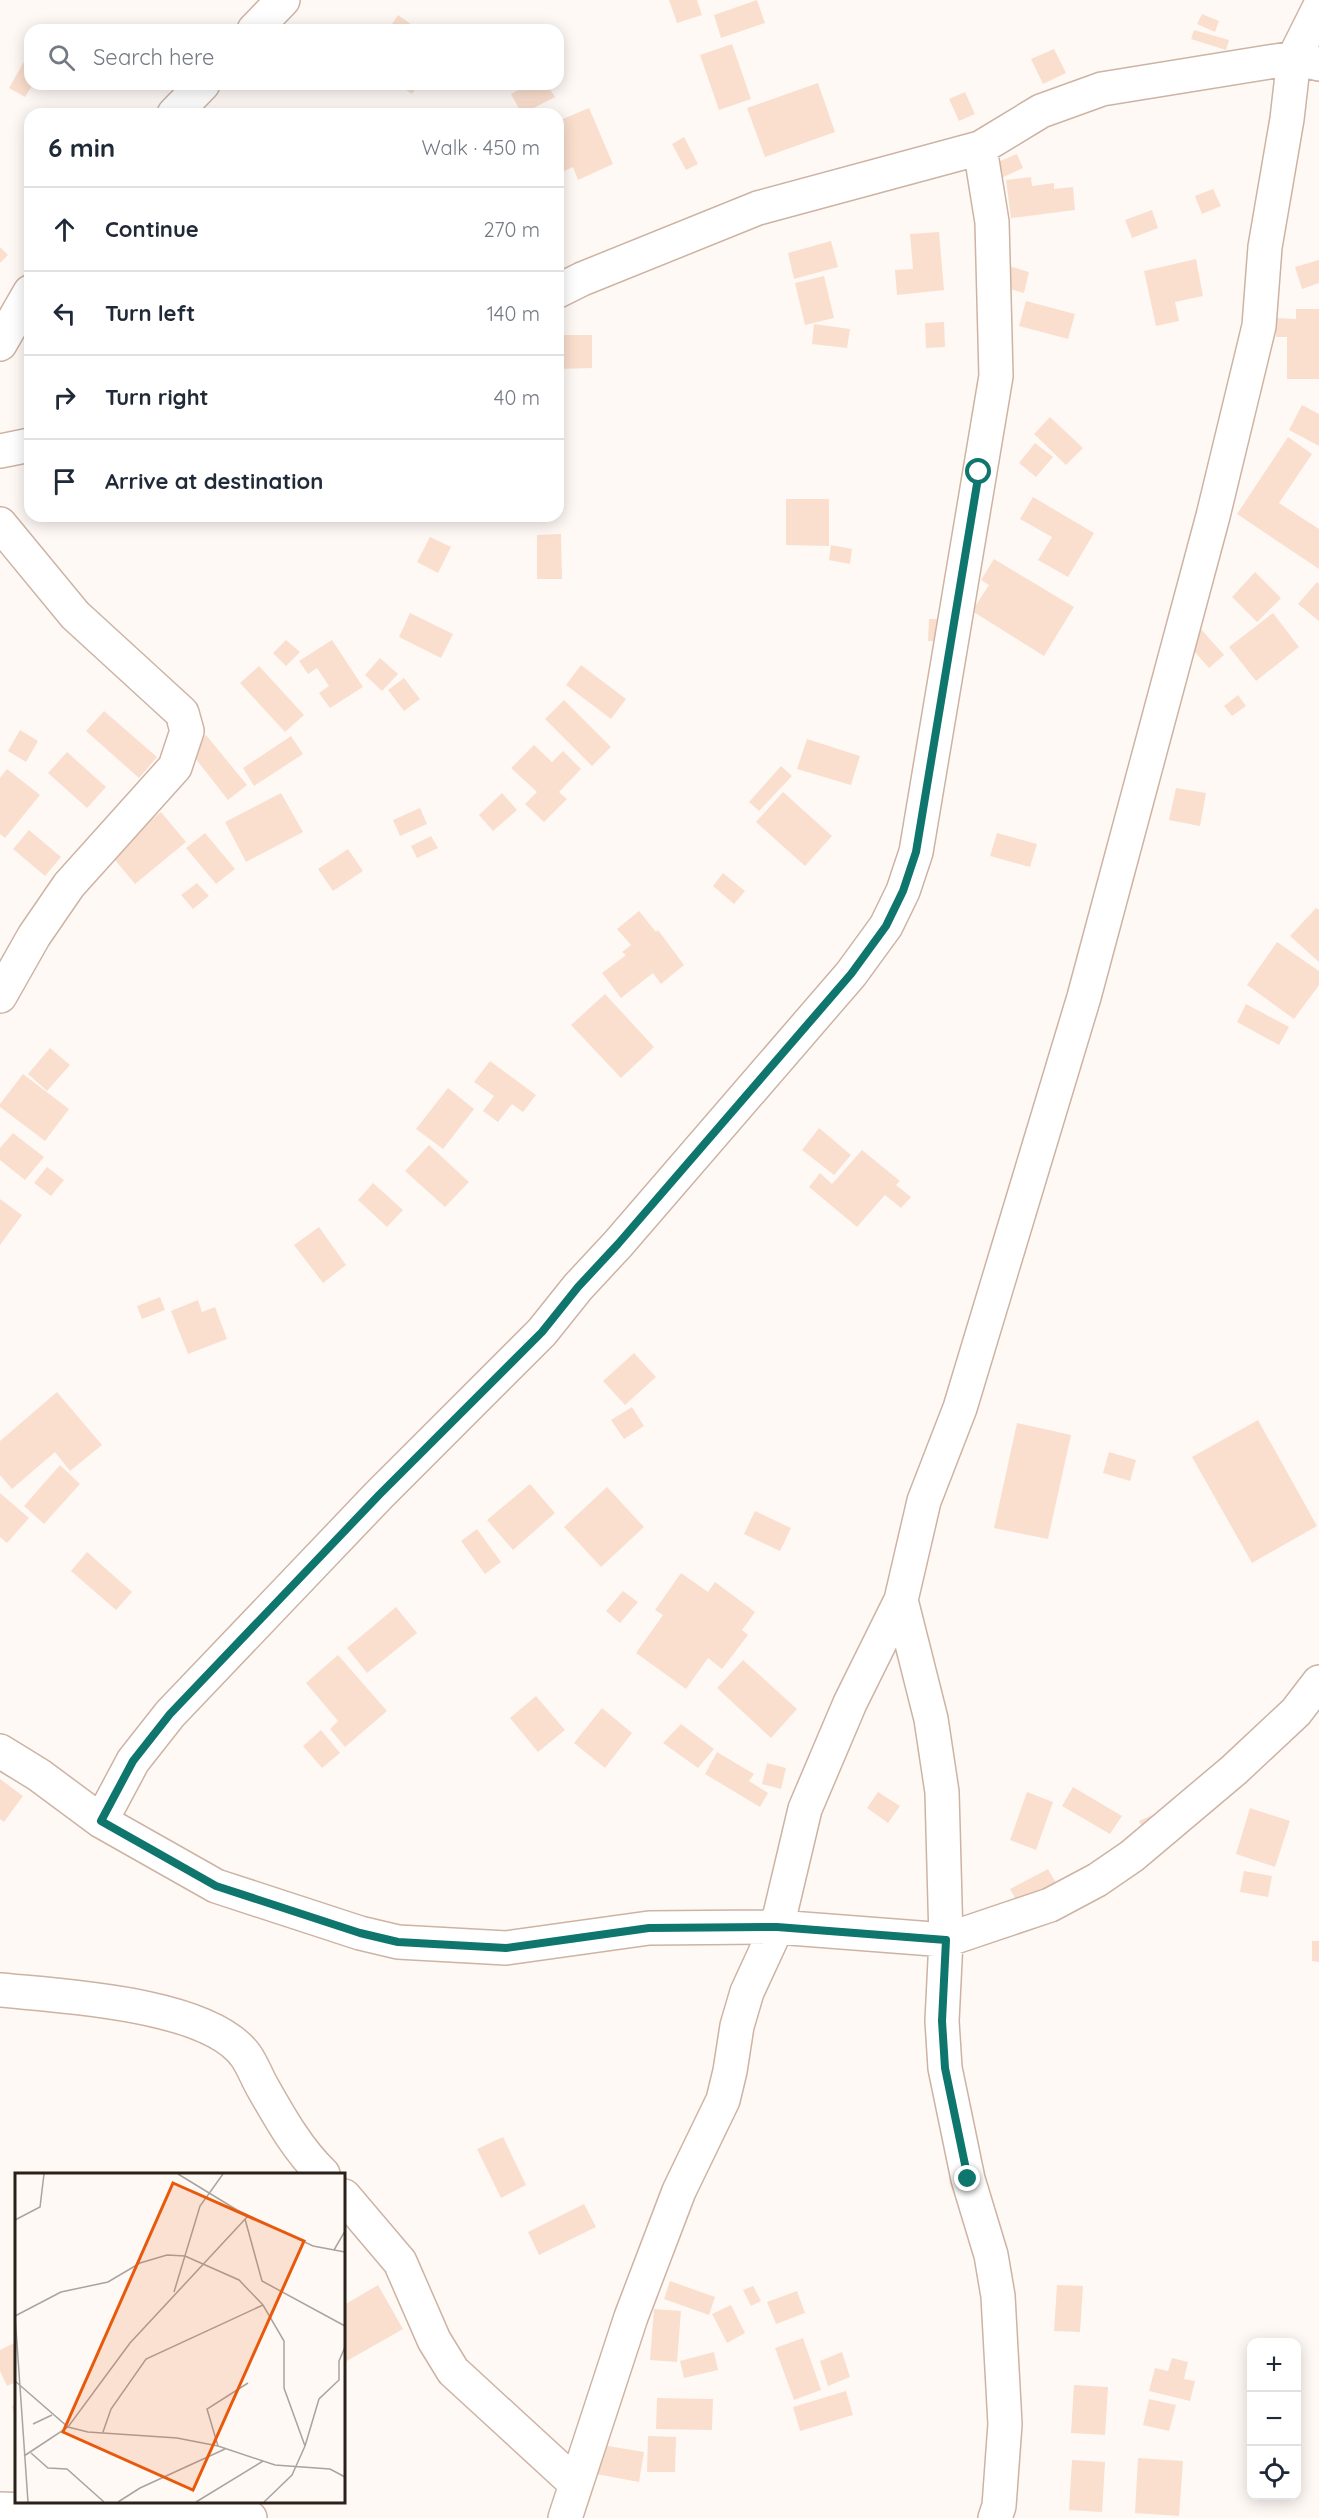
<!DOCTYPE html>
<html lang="en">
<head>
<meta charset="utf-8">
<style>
  body { margin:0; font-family:Quicksand,sans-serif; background:#f2f2f3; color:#1f2937 }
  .controls { position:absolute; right:18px; bottom:18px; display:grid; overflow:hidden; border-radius:12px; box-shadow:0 3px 15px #0003 }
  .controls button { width:54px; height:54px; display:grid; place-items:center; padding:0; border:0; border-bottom:2px solid #e0e1e3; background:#fff; color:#1f2937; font:30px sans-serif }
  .stop { position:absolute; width:18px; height:18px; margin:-14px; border:4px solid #0f766e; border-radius:50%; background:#fff }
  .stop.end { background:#0f766e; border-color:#fff; box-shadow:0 2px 6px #0008 }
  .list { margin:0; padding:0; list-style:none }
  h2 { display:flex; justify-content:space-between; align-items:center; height:78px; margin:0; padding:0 24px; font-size:26px }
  h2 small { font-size:20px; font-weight:400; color:#747a83 }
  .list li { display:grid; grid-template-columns:39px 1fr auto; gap:18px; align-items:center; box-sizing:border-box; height:84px; padding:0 24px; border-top:2px solid #e0e1e3 }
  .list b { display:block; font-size:22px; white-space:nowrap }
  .list em { font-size:20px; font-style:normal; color:#747a83 }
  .icon { flex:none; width:33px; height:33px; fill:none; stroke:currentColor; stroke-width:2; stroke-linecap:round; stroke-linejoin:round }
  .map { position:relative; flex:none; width:1319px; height:2518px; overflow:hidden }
  .search { position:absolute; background:#fff; box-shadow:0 3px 15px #0003; left:24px; top:24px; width:540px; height:66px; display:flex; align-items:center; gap:15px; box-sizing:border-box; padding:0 21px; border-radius:18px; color:#747a83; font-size:22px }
  .panel { position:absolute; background:#fff; box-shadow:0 3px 15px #0003; left:24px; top:108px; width:540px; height:414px; border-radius:18px }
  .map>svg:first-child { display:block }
</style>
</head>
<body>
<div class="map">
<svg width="1319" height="2518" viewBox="0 0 1319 2518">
  <rect width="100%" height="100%" fill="#fef9f5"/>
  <path fill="#fadfce" d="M669,0H697L702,15L677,23Z
    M757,0L765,23L721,38L714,15Z
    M1202,14L1219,21L1215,32L1197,24Z
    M398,15L419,30H388Z
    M1194,30L1229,40L1226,50L1191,39Z
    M732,44L751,99L719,110L700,55Z
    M1054,49L1066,73L1043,84L1031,59Z
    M26,58L30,61V84H33L25,97L9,88Z
    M818,83L835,132L765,157L747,108Z
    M397,84H419L412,94Z
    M529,84H547L555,97L522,114L511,94Z
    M965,92L975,114L959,121L949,99Z
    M589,108L613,164L578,180L573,167L558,174V121Z
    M684,137L698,164L686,170L672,144Z
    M1017,154L1023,168L999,179L993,164Z
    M1031,177L1032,186L1054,183V189L1073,187L1075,210L1011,218L1006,180Z
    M1213,189L1221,206L1202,214L1195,196Z
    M1152,210L1158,228L1132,238L1125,220Z
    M939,232L944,290L897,295L895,270L913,269L910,234Z
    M831,241L838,267L794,279L788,253Z
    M0,247L8,255L0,263Z
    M1196,259L1203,296L1175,302L1179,321L1156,326L1144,271Z
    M1319,260V283L1302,289L1295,267Z
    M1009,266L1029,272L1024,293L1006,288Z
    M824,276L834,318L805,325L795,283Z
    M1026,301L1075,314L1068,339L1019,326Z
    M1296,309H1319V379H1287V337H1276V318L1296,319Z
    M944,322L945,347L926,348L925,323Z
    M814,324L850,329L847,348L812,344Z
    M558,335H592V368L558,369Z
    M1302,405L1319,414V446L1289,430Z
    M1050,417L1083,448L1066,465L1034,434Z
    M1288,437L1312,454L1279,503L1319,529V569L1237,514Z
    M1035,443L1053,457L1036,477L1019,463Z
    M1033,497L1094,533L1068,577L1038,560L1052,537L1020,519Z
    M786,499H829V546L786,545Z
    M561,534L562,579H537V535Z
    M430,537L451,547L438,573L417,562Z
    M831,545L852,549L850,564L829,560Z
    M994,559L1074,607L1044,656L972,611L989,585L981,580Z
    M1255,572L1281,598L1257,622L1232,597Z
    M1317,582L1319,584V621L1298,604Z
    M410,613L453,634L441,658L399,637Z
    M1273,613L1299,647L1256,681L1229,647Z
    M929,619H943V641H928Z
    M1200,628L1224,655L1209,668L1185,641Z
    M286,640L300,652L286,666L273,653Z
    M332,640L363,687L330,708L319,693L329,686L317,668L308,674L299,661Z
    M380,658L398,674L382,691L365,675Z
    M581,665L626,699L611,719L566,685Z
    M259,666L304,715L285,732L240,683Z
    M404,678L420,699L404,711L388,690Z
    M1238,695L1246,706L1232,716L1224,706Z
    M564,700L611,747L592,766L545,719Z
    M104,711L157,757L139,778L86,731Z
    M20,730L38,741L26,762L8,751Z
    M206,735L247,785L228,800L188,749Z
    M291,736L303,754L254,786L243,768Z
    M807,739L860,756L851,785L797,769Z
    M534,745L552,762L563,751L581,769L559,792L567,799L544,822L525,804L537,792L511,768Z
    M67,752L106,787L87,808L48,773Z
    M781,766L792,776L759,811L749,802Z
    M7,769L40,795L5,838L0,834V778Z
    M1176,788L1206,793L1200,826L1169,820Z
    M783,792L832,836L805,866L756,822Z
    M281,793L303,832L246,862L225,822Z
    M502,793L517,810L493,831L479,815Z
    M420,808L427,824L400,836L393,820Z
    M161,812L186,842L135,884L110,854Z
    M29,830L61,857L45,876L13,849Z
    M205,833L235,869L216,884L186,848Z
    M997,833L1037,844L1030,867L990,856Z
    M431,836L438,848L417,858L411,846Z
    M348,849L363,871L333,891L318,869Z
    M723,873L745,891L734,904L713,886Z
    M197,883L209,896L193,909L181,895Z
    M1316,908L1319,910V962L1290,936Z
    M639,911L656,932L658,930L684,965L661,984L653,973L621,998L602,973L626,955L622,952L631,945L617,929Z
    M1277,942L1319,971V985L1294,1019L1247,985Z
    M605,994L654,1047L621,1078L571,1025Z
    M1246,1004L1289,1027L1279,1045L1237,1022Z
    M50,1048L70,1065L47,1091L28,1074Z
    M490,1061L536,1095L523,1112L512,1104L498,1122L483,1111L494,1096L474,1082Z
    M23,1074L69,1109L45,1141L0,1107V1104Z
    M448,1088L474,1109L443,1149L416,1129Z
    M819,1128L851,1155L834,1175L802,1150Z
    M13,1133L44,1157L25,1180L0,1160V1148Z
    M429,1145L469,1182L445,1207L405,1171Z
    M862,1150L900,1181L896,1185L911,1197L901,1208L885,1195L857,1227L809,1187L820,1173L832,1184Z
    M47,1167L64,1180L51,1196L34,1183Z
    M373,1183L403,1210L387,1227L358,1200Z
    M0,1199L22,1215L0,1245Z
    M319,1227L346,1265L323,1283L294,1245Z
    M160,1297L165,1310L142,1319L137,1306Z
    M198,1300L202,1312L215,1307L227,1339L188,1354L171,1311Z
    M634,1353L656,1377L625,1405L603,1381Z
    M57,1392L102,1445L70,1471L55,1452L12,1489L0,1475V1441Z
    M632,1407L644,1426L624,1439L611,1420Z
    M1258,1420L1317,1526L1252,1563L1192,1457Z
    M1017,1423L1071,1435L1048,1539L994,1528Z
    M1109,1452L1136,1460L1130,1481L1103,1473Z
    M60,1465L80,1484L44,1524L24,1506Z
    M530,1484L555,1513L513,1550L487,1520Z
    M607,1487L644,1527L601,1567L564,1527Z
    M0,1493L29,1518L7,1543L0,1537Z
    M755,1511L791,1528L780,1551L744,1534Z
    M477,1529L501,1562L485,1574L461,1541Z
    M87,1552L132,1592L116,1610L71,1571Z
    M681,1573L708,1592L715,1582L755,1612L742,1630L748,1635L722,1669L708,1658L686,1689L636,1653L663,1615L655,1610Z
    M623,1591L638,1602L620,1623L606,1611Z
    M396,1607L417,1633L367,1673L347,1648Z
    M338,1655L387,1711L345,1747L330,1729L338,1721L306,1683Z
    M743,1660L797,1709L771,1738L717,1688Z
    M536,1696L565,1730L538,1752L510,1718Z
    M602,1708L632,1733L605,1768L574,1743Z
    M681,1724L714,1749L698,1768L663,1743Z
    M321,1730L340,1753L322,1768L303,1746Z
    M717,1752L754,1774L749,1781L768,1793L760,1807L705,1774Z
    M767,1763L786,1768L781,1789L762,1784Z
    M0,1779L23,1796L4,1822L0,1819Z
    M1073,1787L1122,1816L1110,1834L1062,1806Z
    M878,1792L900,1806L888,1823L867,1808Z
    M1027,1792L1053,1802L1036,1850L1010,1840Z
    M1250,1808L1290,1821L1275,1867L1236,1854Z
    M1157,1813L1144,1831L1139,1821Z
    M1048,1869L1059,1888L1021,1909L1010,1889Z
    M1244,1871L1272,1876L1268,1897L1240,1892Z
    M1312,1941H1319V1962L1312,1961Z
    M503,2137L526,2185L501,2198L477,2149Z
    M584,2204L596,2227L539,2255L528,2232Z
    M670,2281L715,2297L709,2315L664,2299Z
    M378,2285L403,2329L345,2362L344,2359V2305Z
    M1057,2285L1083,2286L1080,2332L1054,2331Z
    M753,2286L761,2301L751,2306L743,2290Z
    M797,2291L805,2313L776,2324L767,2302Z
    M731,2305L745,2333L727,2343L712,2314Z
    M654,2309L681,2311L677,2362L650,2360Z
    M803,2338L821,2390L794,2400L775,2348Z
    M16,2342V2382L7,2386L0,2371V2350Z
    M714,2352L718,2370L684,2378L680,2361Z
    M842,2352L850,2377L828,2386L820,2361Z
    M1172,2358L1188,2362L1184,2379L1195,2381L1190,2401L1149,2391L1155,2368L1168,2371Z
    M1074,2385L1108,2387L1105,2435L1071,2433Z
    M846,2391L853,2415L800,2431L793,2407Z
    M657,2398L713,2399L712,2430L656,2429Z
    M1149,2399L1176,2405L1169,2431L1143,2425Z
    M16,2404V2418L12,2406Z
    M648,2436L676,2437L675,2472H647Z
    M602,2445L644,2452L639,2482L596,2474Z
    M1138,2458L1183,2461L1179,2516L1135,2513Z
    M1072,2460L1105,2462L1102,2512L1069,2510Z"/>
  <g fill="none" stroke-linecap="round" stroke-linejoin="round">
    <g stroke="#cdb3a3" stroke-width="36">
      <path id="minor" d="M254,30L283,0
        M174,114L203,84
        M558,291L582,279L758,208L980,148L1041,111L1102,89L1294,58L1319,64
        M0,344L30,292
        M0,451L30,445
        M0,524L75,615L182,713L187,731L175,767L69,885L34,936L0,996
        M901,1600L931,1719L942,1792L946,1940L942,2021L945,2068L968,2179L991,2255L998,2296L1005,2424L999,2506L995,2518
        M0,1751L39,1775L101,1821L216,1886L360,1933L398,1942L506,1948L649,1928L777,1927L946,1940L1050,1905L1097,1880L1132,1856L1234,1770L1296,1712L1319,1682
        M101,1821L133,1761L170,1714L379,1495L542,1332L578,1287L618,1244L851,974L886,926L903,891L916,852L996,376L992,222L980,148
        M0,1990C60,1996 209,2003 246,2056C253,2066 257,2078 263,2088C280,2118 298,2150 323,2174
        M344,2196L400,2262L434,2340L453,2371L576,2484
        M0,2509L250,2518
        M565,2518L631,2317L679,2191L723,2100L730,2071L737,2026L747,1992L777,1927L805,1809L850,1703L901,1600L924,1501L960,1408L1084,997L1213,516L1259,326L1265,247L1287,119L1294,58L1319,8"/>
    </g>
    <use href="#minor" stroke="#fff" stroke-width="33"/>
  </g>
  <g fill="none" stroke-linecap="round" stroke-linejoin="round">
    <path stroke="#0f766e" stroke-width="8" d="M968,2179L945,2068L942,2021L946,1940L777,1927L649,1928L506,1948L398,1942L360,1933L216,1886L101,1821L133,1761L170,1714L379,1495L542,1332L578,1287L618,1244L851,974L886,926L903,891L916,852L979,472"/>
  </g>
  <g transform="translate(15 2173)">
    <rect width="330" height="330" fill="#fef9f5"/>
    <path fill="none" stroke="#aaa39e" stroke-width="1.5" d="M163,1L222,37L298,73L330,79M230,46L247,108L330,153M0,47L25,34L29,1M319,77L330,58M159,119L185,33L208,1M0,142L13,329M0,143L46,119L93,109L125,90L152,82L170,83L224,107L248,132L269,168V215L290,273L277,302L249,329M0,208L53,254L73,259L162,265L203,273L260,292L315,296L330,304M18,251L37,242M88,259L96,236L131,186L248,132M203,273L192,236L233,210M290,273L304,226L324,207V188L330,174M16,280L33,295L52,296L89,329M9,283L53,254L115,170L233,43M103,329L125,315L210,276M181,329L248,288"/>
    <path fill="#e8590c" fill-opacity="0.15" stroke="#e8590c" stroke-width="3" d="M158,10L289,68L178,317L48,259Z"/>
    <rect width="330" height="330" fill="none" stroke="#2b211b" stroke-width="3"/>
  </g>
</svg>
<div class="controls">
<button>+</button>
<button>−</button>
<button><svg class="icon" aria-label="locate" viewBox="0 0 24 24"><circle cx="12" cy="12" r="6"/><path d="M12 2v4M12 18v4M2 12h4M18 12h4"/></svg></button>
</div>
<div class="stop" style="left:979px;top:472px"></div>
<div class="stop end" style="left:968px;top:2179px"></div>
<div class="search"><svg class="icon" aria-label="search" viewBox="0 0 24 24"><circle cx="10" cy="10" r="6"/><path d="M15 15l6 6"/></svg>Search here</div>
<section class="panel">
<h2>6 min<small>Walk · 450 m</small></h2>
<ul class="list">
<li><svg class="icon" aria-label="ahead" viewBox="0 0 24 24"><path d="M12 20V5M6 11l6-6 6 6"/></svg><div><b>Continue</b></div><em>270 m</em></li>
<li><svg class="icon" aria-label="left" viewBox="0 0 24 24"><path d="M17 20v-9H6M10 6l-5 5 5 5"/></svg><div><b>Turn left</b></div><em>140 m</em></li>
<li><svg class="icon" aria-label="right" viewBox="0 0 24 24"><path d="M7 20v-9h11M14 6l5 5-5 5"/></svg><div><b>Turn right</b></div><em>40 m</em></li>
<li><svg class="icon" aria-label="arrive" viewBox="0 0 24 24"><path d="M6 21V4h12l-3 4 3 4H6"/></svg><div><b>Arrive at destination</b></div></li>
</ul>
</section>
</div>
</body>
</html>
